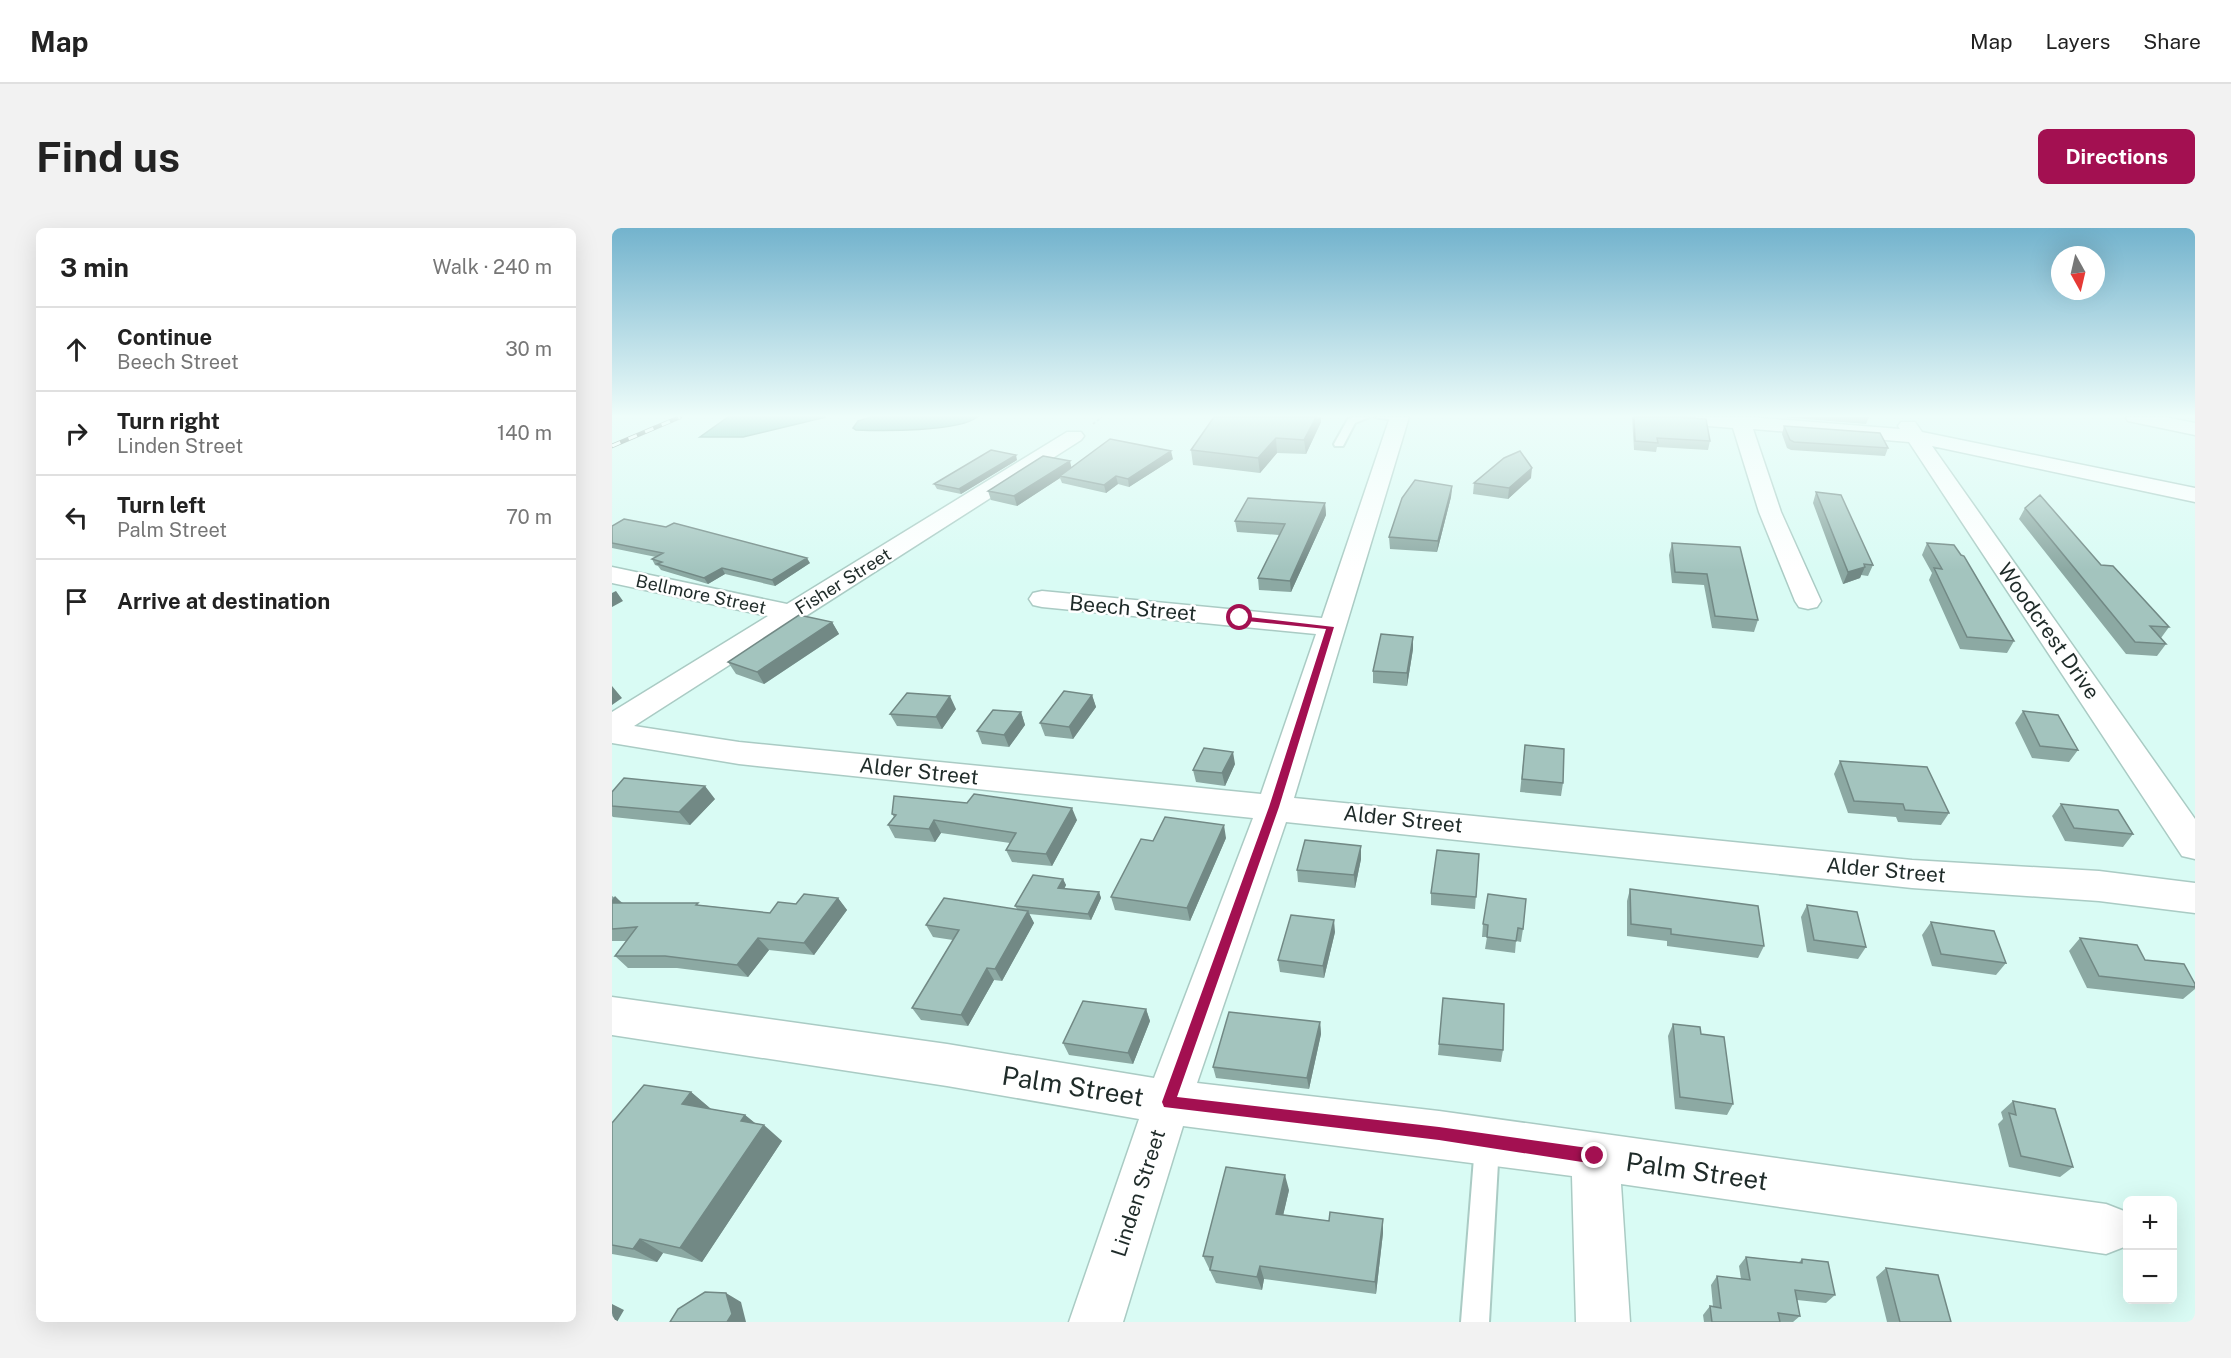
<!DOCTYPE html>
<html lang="en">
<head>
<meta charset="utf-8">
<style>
  body { margin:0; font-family:"Public Sans",sans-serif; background:#f2f2f2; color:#222 }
  .controls { position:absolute; right:18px; bottom:18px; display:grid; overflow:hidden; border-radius:9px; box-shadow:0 6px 24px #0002 }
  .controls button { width:54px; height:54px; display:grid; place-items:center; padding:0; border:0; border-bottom:2px solid #e0e0e0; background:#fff; color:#222; font:30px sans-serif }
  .compass { position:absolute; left:1439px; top:18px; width:54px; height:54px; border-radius:50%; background:#fff; box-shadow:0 6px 24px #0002; rotate:172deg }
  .stop { position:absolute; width:18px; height:18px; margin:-14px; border:4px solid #a31051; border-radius:50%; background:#fff }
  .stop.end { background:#a31051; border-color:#fff; box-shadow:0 2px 6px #0008 }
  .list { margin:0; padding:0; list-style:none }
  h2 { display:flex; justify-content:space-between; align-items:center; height:78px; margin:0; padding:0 24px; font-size:26px }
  h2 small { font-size:20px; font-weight:400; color:#767676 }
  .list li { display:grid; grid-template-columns:39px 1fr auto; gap:18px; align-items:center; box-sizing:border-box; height:84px; padding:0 24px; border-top:2px solid #e0e0e0 }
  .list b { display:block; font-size:22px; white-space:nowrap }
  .list p { margin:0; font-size:20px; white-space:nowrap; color:#767676 }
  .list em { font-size:20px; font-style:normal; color:#767676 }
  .icon { flex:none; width:33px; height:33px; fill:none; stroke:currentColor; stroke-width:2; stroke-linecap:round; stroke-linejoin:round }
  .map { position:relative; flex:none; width:1583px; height:1094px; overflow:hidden; border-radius:9px }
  header { display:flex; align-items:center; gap:36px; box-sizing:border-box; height:84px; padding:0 30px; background:#fff; border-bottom:2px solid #e0e0e0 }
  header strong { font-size:28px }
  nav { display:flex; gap:33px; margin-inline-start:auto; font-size:21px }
  .intro { display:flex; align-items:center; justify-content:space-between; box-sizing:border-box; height:144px; padding:0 36px }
  h1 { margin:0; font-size:42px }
  .button { padding:15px 27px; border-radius:9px; background:#a31051; color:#fff; font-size:21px; font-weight:700 }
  main { display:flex; gap:36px; padding:0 36px }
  aside { flex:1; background:#fff; border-radius:9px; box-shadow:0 6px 24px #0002 }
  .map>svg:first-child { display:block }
</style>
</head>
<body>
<header>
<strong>Map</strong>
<nav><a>Map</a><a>Layers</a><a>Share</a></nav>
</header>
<div class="intro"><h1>Find us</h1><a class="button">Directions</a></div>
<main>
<aside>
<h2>3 min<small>Walk · 240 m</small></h2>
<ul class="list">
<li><svg class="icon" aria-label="ahead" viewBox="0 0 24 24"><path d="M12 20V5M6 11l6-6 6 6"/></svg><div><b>Continue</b><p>Beech Street</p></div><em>30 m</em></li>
<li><svg class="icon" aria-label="right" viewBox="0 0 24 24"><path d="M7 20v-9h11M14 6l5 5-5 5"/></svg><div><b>Turn right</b><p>Linden Street</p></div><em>140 m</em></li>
<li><svg class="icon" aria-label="left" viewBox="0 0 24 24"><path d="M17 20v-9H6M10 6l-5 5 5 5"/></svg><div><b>Turn left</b><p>Palm Street</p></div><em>70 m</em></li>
<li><svg class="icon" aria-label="arrive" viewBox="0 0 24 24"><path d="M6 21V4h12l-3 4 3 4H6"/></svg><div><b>Arrive at destination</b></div></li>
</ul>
</aside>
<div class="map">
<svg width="1583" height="1094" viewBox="0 0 1583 1094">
  <rect width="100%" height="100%" fill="#d9fbf4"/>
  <path fill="#65b2a5" stroke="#508a80" stroke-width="1.5" d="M116,189H214L131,209H88Z
    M259,189H365C347,204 269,203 244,202L241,200L246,193Z"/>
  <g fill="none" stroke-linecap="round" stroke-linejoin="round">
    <g stroke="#aacbc4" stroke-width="4">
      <path id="service" d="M742,189H758L743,195L731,218H723L722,216L736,191Z
        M763,189H791L792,190L787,193Z
        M875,905L883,909L887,917L877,1094H849L863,917L867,909Z"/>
    </g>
    <g stroke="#aacbc4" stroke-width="3">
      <path id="minor" d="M778,189H797L682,570L1300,632L1487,643L1583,655V685L1487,673L1300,660L674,594L585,855L827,883L1494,976L1512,983C1517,995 1517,1007 1512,1019L1494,1026L1009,956L1018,1094H964L960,948L571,898L511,1094H457L527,891L335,858L0,807V769L335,816L542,850L641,590L127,536L0,515V484L156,388L0,355V339L175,376L455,204H469L472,208L469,212L22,498L127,514L649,566L704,406L430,379L421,377L417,371L421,365L430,363L710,390Z
        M1051,189H1137L1288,201L1286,198L1289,194H1303L1310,204L1583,260V274L1320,218L1583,591V631L1570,628L1297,214L1141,201L1169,284L1209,373L1205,379L1196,381L1187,379L1183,373L1147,284L1121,200L1060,195Z
        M1514,189H1553L1583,195V207L1516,193Z"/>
    </g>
    <path stroke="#9db7b2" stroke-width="2" stroke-dasharray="3 2" stroke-linecap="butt" d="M481,196L490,189"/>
    <use href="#service" fill="#fff" fill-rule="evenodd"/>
    <use href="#minor" fill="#fff" fill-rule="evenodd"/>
    <g stroke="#435350" stroke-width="4.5">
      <path id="rail" d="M0,218L68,189"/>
    </g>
    <use href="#rail" stroke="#fff" stroke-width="3" stroke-dasharray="9" stroke-linecap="butt"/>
  </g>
  <path fill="#8ca9a3" d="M602,189H709V194L694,226L665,225L648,245L581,237L579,222Z
    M1020,189H1067L1098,213L1096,222L1045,219L1044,224L1022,222Z
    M1169,189H1257L1254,196Z
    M1172,198L1276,220L1273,228L1179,222L1175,220L1170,206Z
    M561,231L517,259L506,256L494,265L450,255L448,250L405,278L379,272L376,263L459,239Z
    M405,232L349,266L325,261L322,256Z
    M919,250L896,271L861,266L862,255Z
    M840,258L839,269L825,324L778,321L777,309Z
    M1204,264L1261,337L1256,348L1249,347L1248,350L1231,356L1201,275Z
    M713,275L714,287L679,364L647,362L646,350L667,307L625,304L623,293Z
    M1413,280L1489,337L1557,399L1549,410L1554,416L1545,428L1514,426L1407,291Z
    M0,298L198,335L163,358L113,346L96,356L49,342L46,338L43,337L40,331L44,329L0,320Z
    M1060,315L1128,319L1146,392L1142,404L1100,400L1092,357L1060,355L1057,327Z
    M1315,315L1349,327L1402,413L1395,425L1348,421L1317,352L1320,345L1310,327Z
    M220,394L227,406L152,456L124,446L116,434Z
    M801,421L795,458L761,455V443Z
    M480,467L484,479L461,511L433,508L428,495Z
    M344,481L330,501L285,498L278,486Z
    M1411,483L1466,522L1457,534L1420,530L1403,495Z
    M409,484L413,497L397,519L370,516L365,503Z
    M913,517L951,555L949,568L908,564Z
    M1228,533L1337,585L1329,597L1286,594L1284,589L1236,585L1222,546Z
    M623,536L613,558L584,554L581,542Z
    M0,564L103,571L78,597L1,589L0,588Z
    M1449,576L1521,606L1511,619L1453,613L1440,588Z
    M280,586L465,592L440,638L400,634L394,622L398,615L329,605L323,614L283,610L276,597L282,589Z
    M614,610L578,693L503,682L499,669Z
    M749,618V631L743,660L686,654L685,642Z
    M867,626L863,681L819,677V665Z
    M451,651L454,657L452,661L487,664L489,670L479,692L417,686L422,695L390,753L382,752L356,798L309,792L300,780L341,712L321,709L314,697L405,681L403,678Z
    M1018,661L1152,718L1146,730L1055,718V713L1015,708V673Z
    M0,668L11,675L88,677L158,685L184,676L226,670L235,682L202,727L157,722L136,749L65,740H16L3,728L15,713H0Z
    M1195,677L1254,719L1246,731L1195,724L1189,689Z
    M1319,694L1394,735L1384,747L1320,738L1310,707Z
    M871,696L911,701L909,714L904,713L903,725L873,721L875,709H870Z
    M723,704L712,750L668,744L666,732Z
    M1468,710L1533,732L1583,756V761L1571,771L1475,760L1457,723Z
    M534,781L538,793L521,836L457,827L451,815Z
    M708,794L709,806L697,861L604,850L601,839Z
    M1061,796L1089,806L1121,876L1115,887L1063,881L1056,808Z
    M827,816L891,822L889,834L826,827Z
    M79,864L99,881L133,887L143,895L170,913L90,1034L51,1025L45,1034L0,1026V895Z
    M1401,873L1461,939L1448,949L1397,939L1386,896L1391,891L1389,884Z
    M677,962L671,987L771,1005L764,1066L652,1051L650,1062L604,1055L591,1028Z
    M1134,1029L1187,1034L1190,1031L1223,1067L1214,1075L1185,1072L1188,1088L1181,1094H1092L1091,1087L1098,1078L1101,1079L1099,1057L1105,1048L1129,1051L1127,1038Z
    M1274,1040L1339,1094H1275L1264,1049Z"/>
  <path fill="#728985" d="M704,189H709V194L694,226L692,212Z
    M664,210L665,225L648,245L646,230Z
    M559,223L561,231L517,259L516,251Z
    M404,227L405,232L349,266L347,261Z
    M458,233L460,242L448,248V250L405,278L402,268Z
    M920,240L919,250L896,271L897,260Z
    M504,248L506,256L494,265L492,257Z
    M840,258L839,269L825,324L826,313Z
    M713,275L714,287L679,364L678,353Z
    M195,330L198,335L163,358L160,352Z
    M1253,339L1248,350L1231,356L1236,344Z
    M110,340L113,346L96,356L92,350Z
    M4,363L11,373L0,379V365Z
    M220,394L227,406L152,456L145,444Z
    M801,409V421L795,458V445Z
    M0,458L10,470L0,477Z
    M480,467L484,479L461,511L457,499Z
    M338,468L344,481L330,501L324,489Z
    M409,484L413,497L397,519L392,507Z
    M621,524L623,536L613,558L610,545Z
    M93,558L103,571L78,597L67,584Z
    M460,580L465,592L440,638L434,626Z
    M322,592L329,605L323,614L317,601Z
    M612,597L614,610L578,693L575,680Z
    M749,618V631L743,660L742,647Z
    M451,651L454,657L449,667L446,660Z
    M487,664L489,670L479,692L476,686Z
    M3,668L15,680L0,678V672Z
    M226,670L235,682L202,727L192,715Z
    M416,683L422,695L390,753L383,741Z
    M722,692L723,704L712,750L711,738Z
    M146,710L157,722L136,749L125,737Z
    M375,740L382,752L356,798L349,787Z
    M534,781L538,793L521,836L516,825Z
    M708,794L709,806L697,861L695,850Z
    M79,864L99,881L70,876Z
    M133,887L150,901L152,897L170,913L90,1034L68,1020L129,893Z
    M673,947L677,962L668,1001L664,986Z
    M771,991V1005L764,1066L763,1054Z
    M28,1011L51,1025L45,1034L21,1021Z
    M648,1038L652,1051L650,1062L645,1049Z
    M114,1065L129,1074L134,1094H115Z
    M0,1076L12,1082L5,1094H0Z"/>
  <path fill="#a3c4be" stroke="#728985" stroke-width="1.5" d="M602,189H704L692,212L664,210L646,230L579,222Z
    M1022,189H1067L1094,191L1098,213L1045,210L1046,215L1023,213Z
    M1172,198L1268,205L1276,220L1182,214L1178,212Z
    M498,211L559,223L516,251L504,248L492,257L448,248Z
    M379,222L404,227L347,261L322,256Z
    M908,223L920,240L897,260L862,255L892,230Z
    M431,228L458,233L402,268L376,263Z
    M803,252L840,258L826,313L777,309L790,270Z
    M1204,264L1229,267L1261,337L1252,336L1253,339L1236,344Z
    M1428,267L1489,337L1501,338L1557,399L1538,398L1554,416L1523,414L1413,280Z
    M636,270L713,275L678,353L646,350L673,296L623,293Z
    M12,291L54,299L62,295L195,330L160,352L110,340L92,350L45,336L50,334L40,331L51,325L0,315V298Z
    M1060,315L1128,319L1146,392L1103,388L1095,346L1063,344Z
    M1315,315L1342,317L1349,327L1352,328L1402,413L1355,409L1322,340L1330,341Z
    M187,387L220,394L145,444L116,434Z
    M769,406L801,409L795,445L761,443Z
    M452,463L480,467L457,499L428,495Z
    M295,465L338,468L324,489L278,486Z
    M381,482L409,484L392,507L365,503Z
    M1411,483L1446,487L1466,522L1428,518Z
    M913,517L952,521L951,555L910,551Z
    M592,520L621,524L610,545L581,542Z
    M1228,533L1315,539L1337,585L1293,582L1291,576L1242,573Z
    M12,550L93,558L67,584L0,578V564Z
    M362,566L460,580L434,626L394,622L404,605L322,592L317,601L276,597L284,587L280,586L282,568L355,575Z
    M1449,576L1506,582L1521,606L1462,600Z
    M553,589L612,597L575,680L499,669L529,611L541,613Z
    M693,612L749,618L742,647L685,642Z
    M825,622L867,626L864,669L819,665Z
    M421,647L451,651L446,660L487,664L476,686L403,678Z
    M1018,661L1146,678L1152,718L1059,706V701L1019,696Z
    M192,666L226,670L192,715L146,710L125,737L53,728H3L25,699L0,701V675H86L84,677L158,685L166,674L184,676Z
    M876,666L914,671L911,701L906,700L904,713L875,709L876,697L871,696Z
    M332,670L416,683L383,741L375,740L349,787L300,780L347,702L314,697Z
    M1195,677L1245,684L1254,719L1202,712Z
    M679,687L722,692L711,738L666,732Z
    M1319,694L1382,703L1394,735L1329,726Z
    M1468,710L1525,717L1533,732L1572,736L1583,756V759L1487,748Z
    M831,770L892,776L891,822L827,816Z
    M471,773L534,781L516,825L451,815Z
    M617,784L708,794L695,850L601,839Z
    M1061,796L1088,799L1089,806L1112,809L1121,876L1068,869Z
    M32,857L79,864L70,876L133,887L129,893L152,897L68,1020L28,1011L21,1021L0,1017V895Z
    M1401,873L1443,881L1461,939L1409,928L1397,885L1404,887Z
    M614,939L673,947L664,986L717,993L718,984L771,991L763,1054L648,1038L645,1049L598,1042L601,1029L591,1028Z
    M1134,1029L1190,1035V1031L1216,1034L1223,1067L1183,1062L1188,1088L1166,1085L1168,1094H1100L1098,1078L1109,1080L1105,1048L1138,1052Z
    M1274,1040L1326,1047L1339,1094H1288Z
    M93,1064L114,1065L120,1086L115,1094H58L66,1081Z"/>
  <linearGradient id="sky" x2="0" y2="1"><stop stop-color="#73b3cd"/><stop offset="0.55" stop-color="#eefdfa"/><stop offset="1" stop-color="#eefdfa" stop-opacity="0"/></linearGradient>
  <rect width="1583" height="342" fill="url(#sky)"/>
  <path fill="#a31051" d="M628,388L722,399L667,579L565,869L827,899L983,921L988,924V933L983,936L827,912L552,879L550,874L657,579L714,401L625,392Z"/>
  <g text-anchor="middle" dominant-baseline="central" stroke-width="5" stroke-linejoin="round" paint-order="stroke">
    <g font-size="18" fill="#1f2b29" stroke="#fff">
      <text transform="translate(231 353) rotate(-32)">Fisher Street</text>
      <text transform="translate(89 366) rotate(12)">Bellmore Street</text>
    </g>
    <g font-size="21" fill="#1f2b29" stroke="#fff">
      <text transform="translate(521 380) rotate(5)">Beech Street</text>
      <text transform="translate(1437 403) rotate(55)">Woodcrest Drive</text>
      <text transform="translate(307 543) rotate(6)">Alder Street</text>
      <text transform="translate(791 591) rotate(6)">Alder Street</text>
      <text transform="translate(1274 642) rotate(5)">Alder Street</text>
      <text transform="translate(526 965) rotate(-72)">Linden Street</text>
    </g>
    <g font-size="26" fill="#1f2b29" stroke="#fff">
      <text transform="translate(461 858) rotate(9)">Palm Street</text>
      <text transform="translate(1085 943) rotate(8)">Palm Street</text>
    </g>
  </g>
</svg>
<div class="controls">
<button>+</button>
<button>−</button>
</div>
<svg class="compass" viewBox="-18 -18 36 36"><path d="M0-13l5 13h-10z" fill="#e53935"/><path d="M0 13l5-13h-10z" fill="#767676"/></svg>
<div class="stop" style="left:628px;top:390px"></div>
<div class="stop end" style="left:983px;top:928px"></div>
</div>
</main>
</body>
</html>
